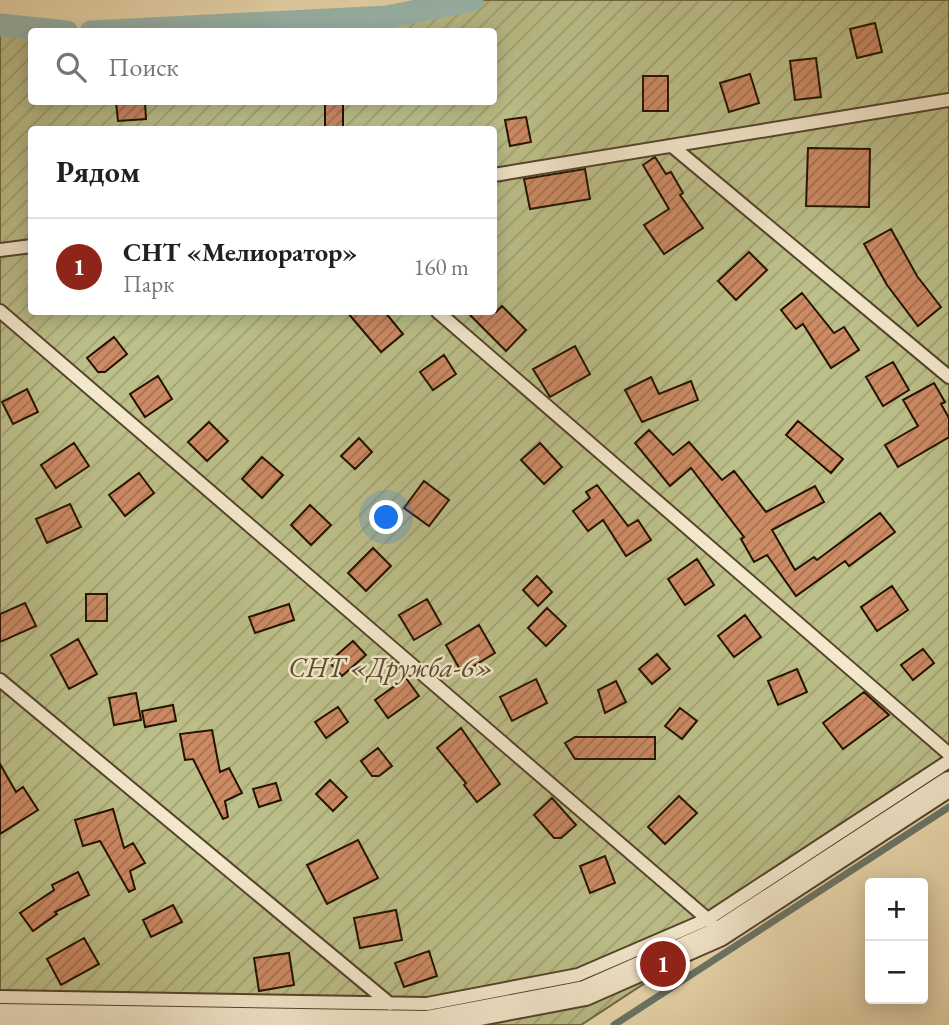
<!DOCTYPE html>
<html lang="ru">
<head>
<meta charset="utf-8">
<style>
  body { margin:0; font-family:"EB Garamond",serif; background:#f6f6f6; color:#202124 }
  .controls { position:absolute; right:21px; bottom:21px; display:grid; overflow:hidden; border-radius:7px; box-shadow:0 4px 18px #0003 }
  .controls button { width:63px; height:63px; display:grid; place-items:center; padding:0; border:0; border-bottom:2px solid #e0e0e0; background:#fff; color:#202124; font:35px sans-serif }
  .you { position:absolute; left:387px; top:518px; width:24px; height:24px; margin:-18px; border:5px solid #fff; border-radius:50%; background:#1a73e8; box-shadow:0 0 0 10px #1a73e833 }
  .badge { display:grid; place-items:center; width:46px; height:46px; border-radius:50%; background:#8f2418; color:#fff; font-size:23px; font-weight:700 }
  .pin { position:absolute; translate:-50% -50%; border:4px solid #fff; box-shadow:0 2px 7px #0006 }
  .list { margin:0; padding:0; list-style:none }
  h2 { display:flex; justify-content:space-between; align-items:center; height:91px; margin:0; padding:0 28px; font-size:30px }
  h2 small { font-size:23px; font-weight:400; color:#757577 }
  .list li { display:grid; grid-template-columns:46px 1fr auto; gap:21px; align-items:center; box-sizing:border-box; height:98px; padding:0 28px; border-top:2px solid #e0e0e0 }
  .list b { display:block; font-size:26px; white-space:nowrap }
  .list p { margin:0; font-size:23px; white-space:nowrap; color:#757577 }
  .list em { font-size:23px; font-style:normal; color:#757577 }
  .icon { flex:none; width:38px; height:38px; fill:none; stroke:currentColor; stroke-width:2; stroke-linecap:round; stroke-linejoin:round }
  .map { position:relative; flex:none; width:949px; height:1025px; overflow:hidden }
  .search { position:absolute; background:#fff; box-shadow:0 4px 18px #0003; left:28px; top:28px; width:469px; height:77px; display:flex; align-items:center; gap:18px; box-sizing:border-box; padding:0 24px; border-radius:7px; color:#757577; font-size:26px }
  .panel { position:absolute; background:#fff; box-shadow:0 4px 18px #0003; left:28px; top:126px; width:469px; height:189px; border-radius:7px }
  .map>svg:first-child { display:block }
</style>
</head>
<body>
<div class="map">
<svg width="949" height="1025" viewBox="0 0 949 1025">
  <defs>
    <pattern id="garden-furrows" width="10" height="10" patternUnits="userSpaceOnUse" patternTransform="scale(1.75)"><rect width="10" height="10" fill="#bcbf89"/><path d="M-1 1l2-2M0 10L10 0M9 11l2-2" fill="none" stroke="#a1a374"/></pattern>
    <pattern id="building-hatch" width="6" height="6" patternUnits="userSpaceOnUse" patternTransform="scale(1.75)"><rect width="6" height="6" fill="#cd8b65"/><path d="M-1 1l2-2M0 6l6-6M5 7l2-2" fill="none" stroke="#a67051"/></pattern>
  </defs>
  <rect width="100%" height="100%" fill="#eddcb1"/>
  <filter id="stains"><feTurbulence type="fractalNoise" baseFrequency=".00286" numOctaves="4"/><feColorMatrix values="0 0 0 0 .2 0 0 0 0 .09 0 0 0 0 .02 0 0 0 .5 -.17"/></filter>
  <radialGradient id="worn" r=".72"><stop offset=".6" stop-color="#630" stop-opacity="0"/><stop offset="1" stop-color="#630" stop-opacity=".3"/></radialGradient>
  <path fill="url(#garden-furrows)" stroke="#706845" stroke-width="2" fill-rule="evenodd" d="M472,0H949V784L581,1025H0V25L70,31L32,32V102H494V32L91,31L387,17ZM32,130H494V312H32Z"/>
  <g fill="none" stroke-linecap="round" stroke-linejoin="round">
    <path stroke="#6b776b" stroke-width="7" d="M614,1025L949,807"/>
    <path stroke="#9abab2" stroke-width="23" d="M0,25L67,32
      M91,32L387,17L472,0"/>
  </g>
  <path fill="url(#building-hatch)" stroke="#241201" stroke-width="2" d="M875,23L882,52L857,58L850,29Z
    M816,58L821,97L795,100L790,61Z
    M750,74L759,103L729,112L720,83Z
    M643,76H668V111H643Z
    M116,102H145L146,119L118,121Z
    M325,102H343V130H325Z
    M526,117L531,142L510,146L505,120Z
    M808,148L870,149L869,207L806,206Z
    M655,157L666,174L671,172L683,193L680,195L703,228L664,254L644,225L669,209L643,165Z
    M585,169L590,199L530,209L524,179Z
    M891,229L917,276L941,307L918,326L887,285L864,244Z
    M749,252L767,270L736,300L718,281Z
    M802,293L834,333L844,327L859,350L831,368L803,324L796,329L781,310Z
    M502,306L526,330L506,351L467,312H496Z
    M347,312H385L403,334L381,352Z
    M114,337L127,354L105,372H98L87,358Z
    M575,346L590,374L550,397L533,369Z
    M444,355L456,374L433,390L420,372Z
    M893,362L909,390L883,406L866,377Z
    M158,376L172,399L145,417L130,394Z
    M651,377L659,394L691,381L698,400L642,422L625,390Z
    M934,383L945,402L941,404L949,418V437L898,467L885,445L918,426L903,400Z
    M27,389L38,412L13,424L2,402Z
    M798,421L843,459L831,473L786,435Z
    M209,422L228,441L207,461L188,442Z
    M649,430L673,455L689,442L722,480L734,471L766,512L815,486L824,502L772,530L795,570L814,557L817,560L880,513L895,532L849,566L845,561L796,596L767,555L754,562L741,539L744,537L691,468L670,486L635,443Z
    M359,438L372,452L355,469L341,456Z
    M74,443L89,466L56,488L41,465Z
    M540,443L562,467L544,484L521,460Z
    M262,457L283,475L262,498L242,479Z
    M139,473L154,493L125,516L109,495Z
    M424,481L449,500L429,526L404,508Z
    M597,485L628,526L638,520L651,540L626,556L603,520L588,531L573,511L590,498L586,492Z
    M70,504L81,527L47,543L36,519Z
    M310,505L331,525L311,545L291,525Z
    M373,548L391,566L366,591L348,573Z
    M697,559L714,585L685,605L668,579Z
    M537,576L552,592L538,606L523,590Z
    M892,586L908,610L877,631L861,607Z
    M86,594H107V621H86Z
    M427,599L441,624L414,640L399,615Z
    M25,603L36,626L0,642V614Z
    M289,604L294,620L255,633L249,617Z
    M547,608L566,626L546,646L528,628Z
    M745,615L761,637L734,657L718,636Z
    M479,625L495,653L462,673L446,645Z
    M78,639L97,674L69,689L51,655Z
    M353,641L366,655L342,676L329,662Z
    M923,649L934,663L913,680L901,665Z
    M657,654L670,669L652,684L639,669Z
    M797,669L807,692L778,705L768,681Z
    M406,678L419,696L388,718L375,700Z
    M536,679L547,703L512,721L500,697Z
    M616,681L626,702L605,713L598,690Z
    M864,692L889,715L843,749L823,723Z
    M136,693L141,720L114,725L109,698Z
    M173,705L176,721L145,727L142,711Z
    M338,707L348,722L326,738L315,722Z
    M680,708L697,721L682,739L665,726Z
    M461,728L500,784L477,802L464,785L466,783L437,748Z
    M212,730L220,772L229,768L242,793L225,801L228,817L223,819L193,759L185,760L180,734Z
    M575,737H655V759H575L565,743Z
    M378,748L392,766L379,776H372L361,761Z
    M0,764L16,792L23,787L38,810L0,834Z
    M330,780L347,797L333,811L316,794Z
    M276,783L281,800L259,807L253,789Z
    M679,796L697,813L665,844L648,827Z
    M552,798L576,825L561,838H554L534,815Z
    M113,809L124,848L133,843L145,863L130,871L135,889L129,892L100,841L83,846L75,820Z
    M358,840L378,878L327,904L307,865Z
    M605,856L615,883L590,893L580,866Z
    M78,872L89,895L55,912L57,914L33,931L20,913L54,890L52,885Z
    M173,905L182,922L151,937L143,920Z
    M396,910L402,940L360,948L354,918Z
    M84,938L99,964L61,985L47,959Z
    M429,951L437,976L404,987L395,963Z
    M289,953L294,985L259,991L254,958Z"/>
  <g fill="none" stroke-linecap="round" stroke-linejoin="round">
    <g stroke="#56442d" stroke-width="16">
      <path id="lane" d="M672,146L949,377
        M494,175L949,100
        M0,250L32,246
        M0,311L711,922
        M438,312L949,754
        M0,680L390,1004
        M0,997L427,1004L578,975L708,919L949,761"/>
    </g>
    <g stroke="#56442d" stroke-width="28">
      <path id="street" d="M0,1016L427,1023L585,993L719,934L949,784"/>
    </g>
    <use href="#lane" stroke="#f3e8cc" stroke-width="12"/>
    <use href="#street" stroke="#f3e8cc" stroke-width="24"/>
  </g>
  <g text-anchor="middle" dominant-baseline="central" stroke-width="5" stroke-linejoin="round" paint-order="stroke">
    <g font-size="28" font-style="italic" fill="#594f31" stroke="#f3e8cc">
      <text x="391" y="667">СНТ «Дружба-6»</text>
    </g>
  </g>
  <rect width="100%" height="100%" filter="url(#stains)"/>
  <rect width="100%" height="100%" fill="url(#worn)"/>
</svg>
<div class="controls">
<button>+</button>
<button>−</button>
</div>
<div class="you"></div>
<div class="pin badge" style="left:663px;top:964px">1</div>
<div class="search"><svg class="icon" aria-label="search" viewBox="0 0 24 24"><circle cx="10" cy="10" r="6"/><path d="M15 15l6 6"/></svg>Поиск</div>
<section class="panel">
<h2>Рядом<small></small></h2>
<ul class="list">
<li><span class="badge">1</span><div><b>СНТ «Мелиоратор»</b><p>Парк</p></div><em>160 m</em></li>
</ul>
</section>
</div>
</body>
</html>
